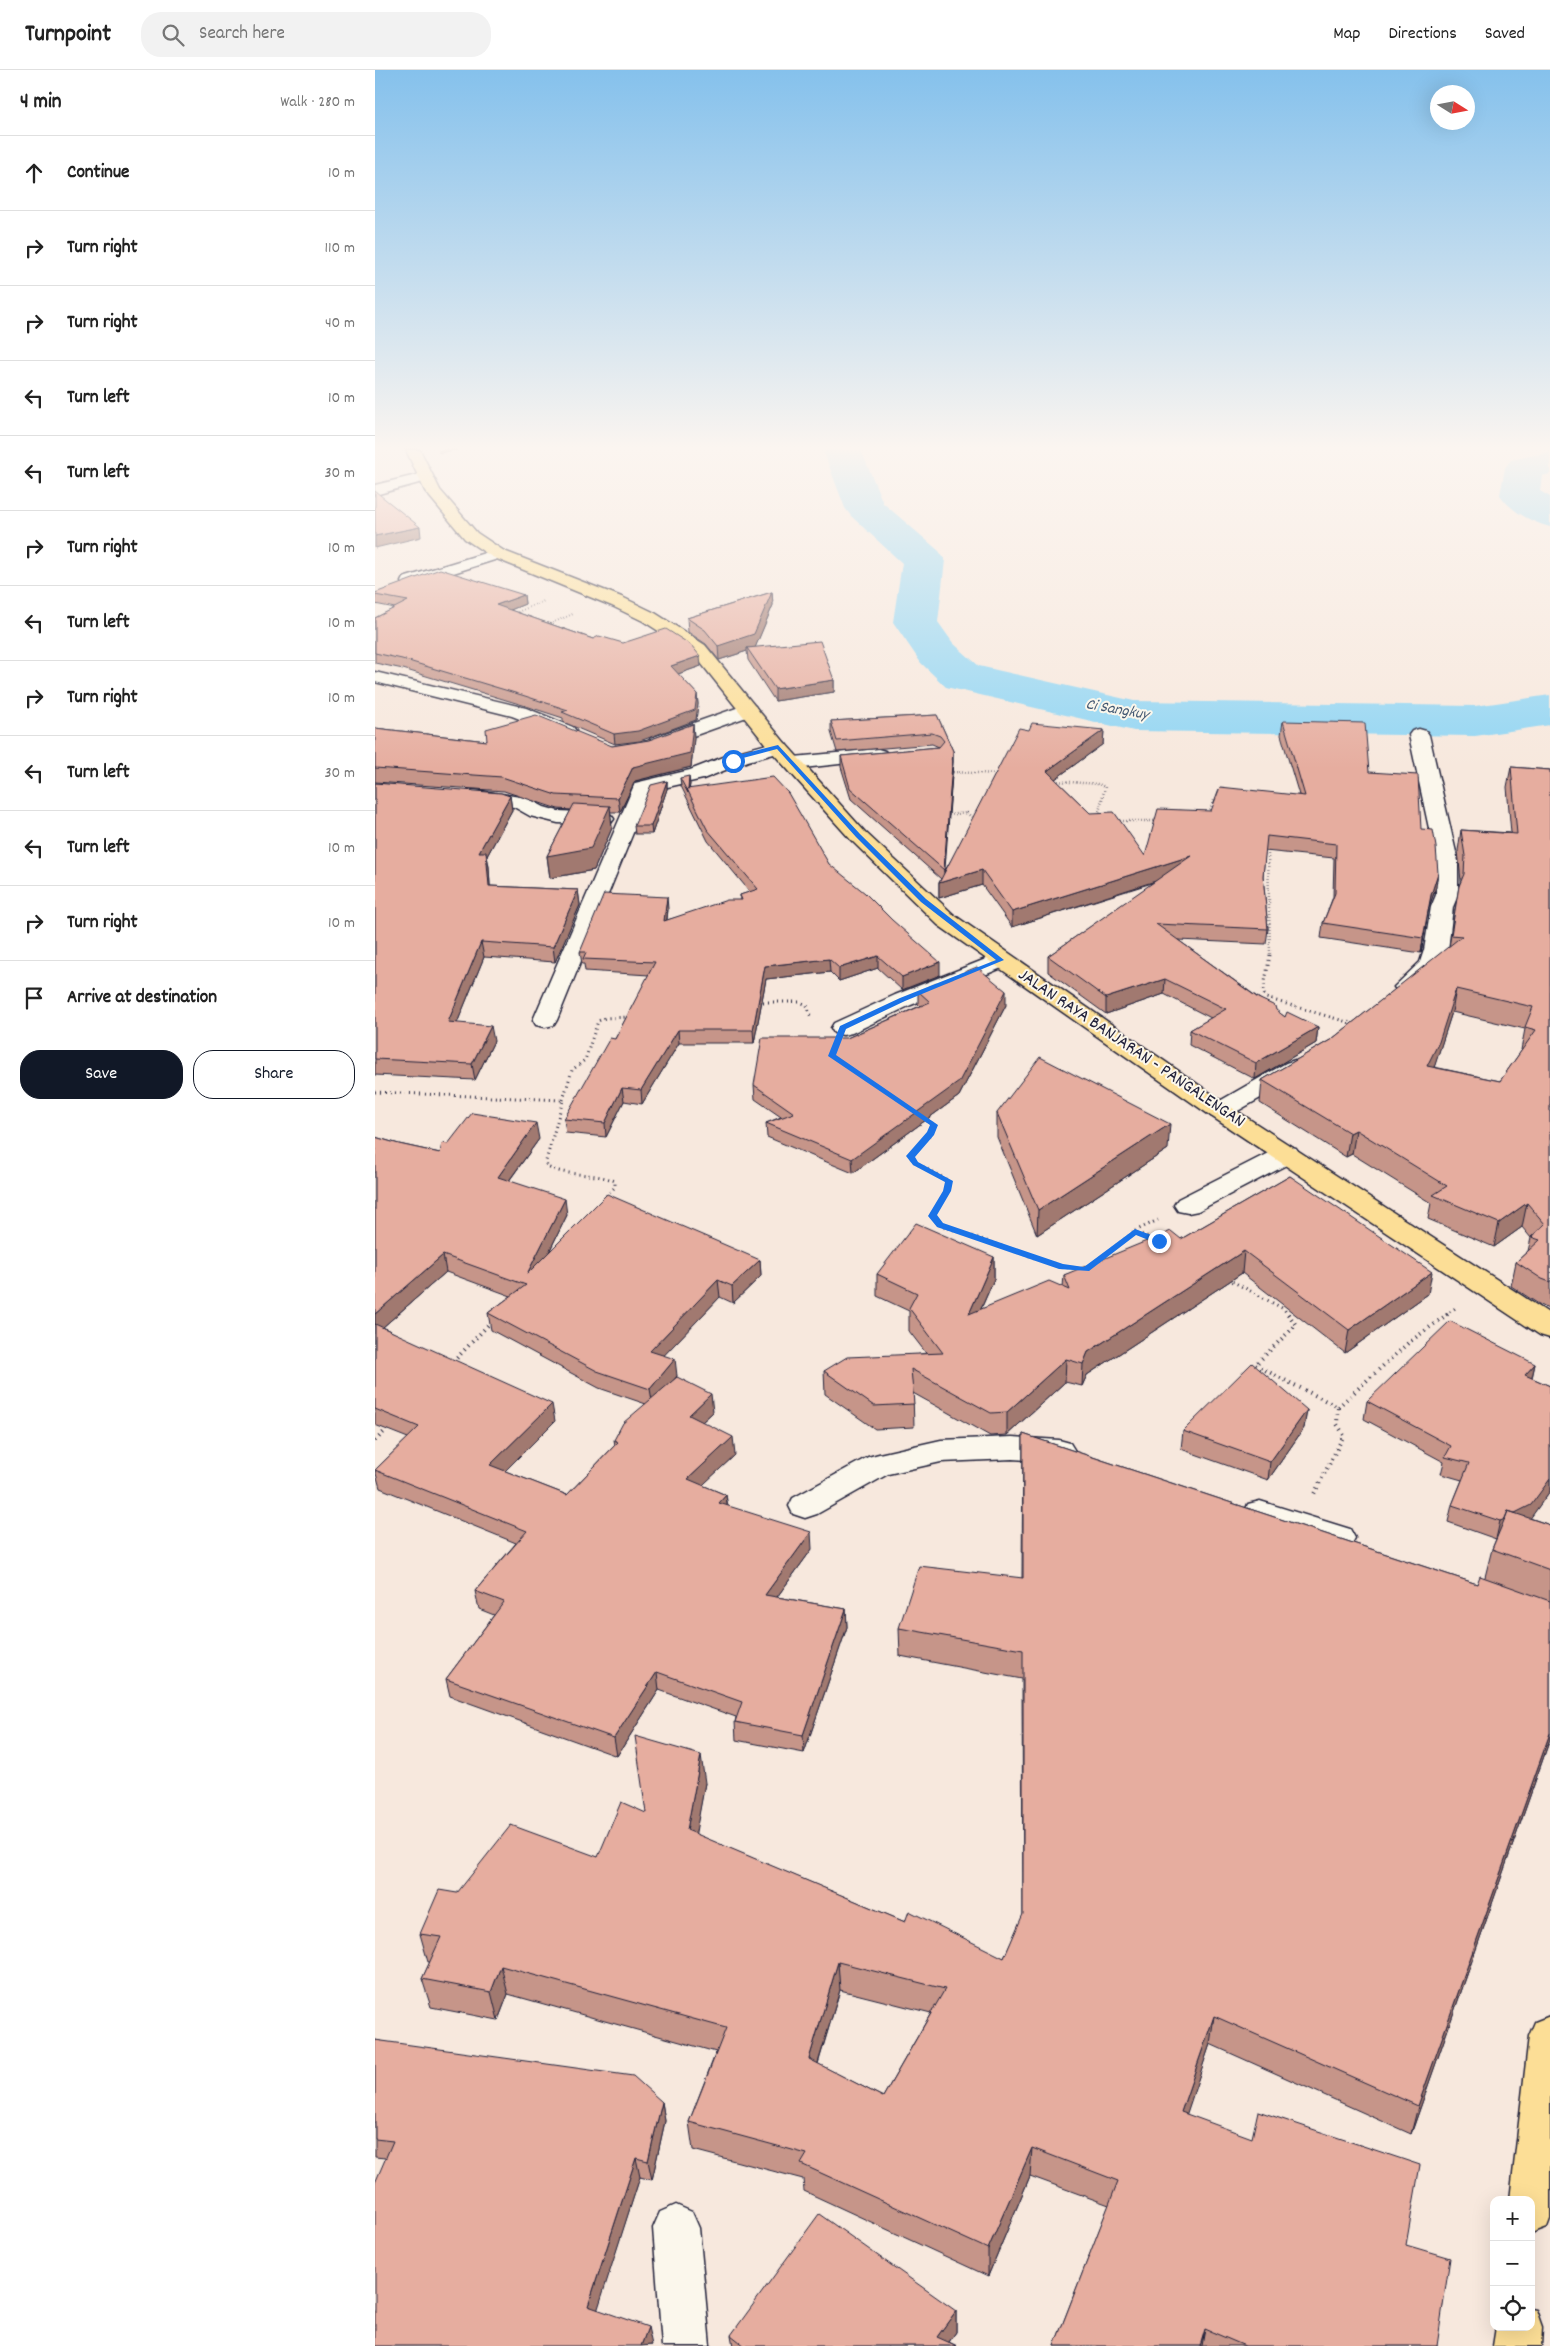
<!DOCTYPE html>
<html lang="en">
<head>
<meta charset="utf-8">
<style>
  body { margin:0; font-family:Dekko,sans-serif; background:#f2f2f2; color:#222 }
  .controls { position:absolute; right:15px; bottom:15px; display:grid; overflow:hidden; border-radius:10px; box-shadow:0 5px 20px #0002 }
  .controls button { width:45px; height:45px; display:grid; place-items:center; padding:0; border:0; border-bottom:1px solid #e0e0e0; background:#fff; color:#222; font:25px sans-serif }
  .compass { position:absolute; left:1055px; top:15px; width:45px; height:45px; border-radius:50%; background:#fff; box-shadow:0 5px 20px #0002; rotate:101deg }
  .stop { position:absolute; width:15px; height:15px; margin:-11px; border:4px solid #1a73e8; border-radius:50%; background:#fff }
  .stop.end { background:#1a73e8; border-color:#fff; box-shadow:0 1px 5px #0008 }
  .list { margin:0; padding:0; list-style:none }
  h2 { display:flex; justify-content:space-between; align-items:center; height:65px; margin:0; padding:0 20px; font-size:21px }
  h2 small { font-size:16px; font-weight:400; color:#767676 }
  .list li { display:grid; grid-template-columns:32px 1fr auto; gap:15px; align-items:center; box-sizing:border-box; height:75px; padding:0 20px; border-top:1px solid #e0e0e0 }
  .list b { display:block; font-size:19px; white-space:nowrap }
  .list em { font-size:16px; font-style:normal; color:#767676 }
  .actions { display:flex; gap:10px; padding:15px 20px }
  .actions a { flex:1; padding:11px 0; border:1px solid #111827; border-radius:20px; text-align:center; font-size:18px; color:#111827 }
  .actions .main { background:#111827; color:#fff }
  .icon { flex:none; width:28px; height:28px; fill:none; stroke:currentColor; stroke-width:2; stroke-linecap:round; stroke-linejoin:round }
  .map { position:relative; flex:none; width:1175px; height:2276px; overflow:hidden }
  header { display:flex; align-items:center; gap:30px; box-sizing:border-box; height:70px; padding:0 25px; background:#fff; border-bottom:1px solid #e0e0e0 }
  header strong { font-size:24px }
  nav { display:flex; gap:28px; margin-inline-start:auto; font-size:18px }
  .search { width:350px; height:45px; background:#f2f2f2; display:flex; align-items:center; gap:12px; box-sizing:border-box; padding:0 18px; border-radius:20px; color:#767676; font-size:19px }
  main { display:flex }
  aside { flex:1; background:#fff }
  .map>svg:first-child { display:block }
</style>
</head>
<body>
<header>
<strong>Turnpoint</strong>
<div class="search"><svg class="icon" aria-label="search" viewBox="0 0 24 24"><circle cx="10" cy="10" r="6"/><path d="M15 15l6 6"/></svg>Search here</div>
<nav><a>Map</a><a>Directions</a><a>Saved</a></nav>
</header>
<main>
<aside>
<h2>4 min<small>Walk · 280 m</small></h2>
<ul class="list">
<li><svg class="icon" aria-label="ahead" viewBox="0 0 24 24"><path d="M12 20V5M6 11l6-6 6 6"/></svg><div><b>Continue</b></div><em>10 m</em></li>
<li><svg class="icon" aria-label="right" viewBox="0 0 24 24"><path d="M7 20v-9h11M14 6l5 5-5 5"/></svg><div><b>Turn right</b></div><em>110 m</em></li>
<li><svg class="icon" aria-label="right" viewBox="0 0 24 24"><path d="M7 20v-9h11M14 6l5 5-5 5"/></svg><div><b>Turn right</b></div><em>40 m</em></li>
<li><svg class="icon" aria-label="left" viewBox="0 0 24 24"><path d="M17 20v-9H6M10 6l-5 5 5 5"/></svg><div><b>Turn left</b></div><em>10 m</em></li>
<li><svg class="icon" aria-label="left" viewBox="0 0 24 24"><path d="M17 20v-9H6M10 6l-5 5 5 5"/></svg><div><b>Turn left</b></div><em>30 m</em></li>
<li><svg class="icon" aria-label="right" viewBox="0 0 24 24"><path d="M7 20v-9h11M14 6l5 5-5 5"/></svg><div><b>Turn right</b></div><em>10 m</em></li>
<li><svg class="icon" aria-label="left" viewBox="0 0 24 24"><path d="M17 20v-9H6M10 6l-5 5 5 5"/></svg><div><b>Turn left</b></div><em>10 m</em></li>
<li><svg class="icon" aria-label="right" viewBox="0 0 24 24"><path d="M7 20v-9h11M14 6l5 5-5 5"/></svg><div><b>Turn right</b></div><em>10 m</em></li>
<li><svg class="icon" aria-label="left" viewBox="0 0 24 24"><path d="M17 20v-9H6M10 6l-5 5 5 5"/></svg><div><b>Turn left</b></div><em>30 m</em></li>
<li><svg class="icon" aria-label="left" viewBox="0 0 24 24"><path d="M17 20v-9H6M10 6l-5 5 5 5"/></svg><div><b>Turn left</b></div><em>10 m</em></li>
<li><svg class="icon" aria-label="right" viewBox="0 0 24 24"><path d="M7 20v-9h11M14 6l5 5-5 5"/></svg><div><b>Turn right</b></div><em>10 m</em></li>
<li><svg class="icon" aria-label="arrive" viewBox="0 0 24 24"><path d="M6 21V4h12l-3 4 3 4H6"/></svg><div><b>Arrive at destination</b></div></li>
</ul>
<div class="actions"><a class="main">Save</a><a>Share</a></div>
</aside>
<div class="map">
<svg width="1175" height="2276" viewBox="0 0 1175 2276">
  <rect width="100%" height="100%" fill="#f7e8dd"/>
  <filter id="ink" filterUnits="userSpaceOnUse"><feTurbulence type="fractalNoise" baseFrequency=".02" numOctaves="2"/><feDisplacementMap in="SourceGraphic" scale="10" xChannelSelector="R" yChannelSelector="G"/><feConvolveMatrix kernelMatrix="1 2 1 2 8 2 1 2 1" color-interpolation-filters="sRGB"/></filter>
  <g filter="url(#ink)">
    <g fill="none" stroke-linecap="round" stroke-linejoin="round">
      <path fill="#91d5f3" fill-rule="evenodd" d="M448,380H486L508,433L564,481L570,490L563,552L578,573L604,596L759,631L1100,636L1175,625V655L1100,666L759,661L571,617L546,593L518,552L527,493L476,446L470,438Z
        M1175,382V404L1167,406L1165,421L1175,427V457C1156,452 1136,441 1125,425L1130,398L1136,390Z"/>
      <g stroke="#22223b" stroke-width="3">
        <path id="minor" d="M50,403L55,404L57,407L55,410L0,425V415Z
          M123,479L129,481L131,484L129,487L34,517L28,516L26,512L28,508Z
          M0,602L151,638L198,657L201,661L198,665L191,667L137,646L0,612Z
          M373,634L380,636L382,640L380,644L290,676L283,678L276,676L273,672L276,668Z
          M1044,659L1051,661L1054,665L1083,791V825L1078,837L1073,880L1068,894L1053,912L1039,922L1031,924L1023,922L1019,917L1045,892L1049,880L1056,837L1061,825V791L1034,665L1037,661Z
          M403,671L410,673L413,677L410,681L373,691L328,709L275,721L182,950L179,955L170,957L161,955L158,950L260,713L315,700L359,683Z
          M503,679L510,681L513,685L510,689L419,699L412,697L409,693L412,689L419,687Z
          M99,720L152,728L169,737L183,741L229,743L236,745L239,749L236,753L229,755L183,753L155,746L139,737L92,730L89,726L92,722Z
          M626,883L634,885L638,890L634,895L536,935L477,963L468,965L459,963L456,958L459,953L520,925Z
          M920,990L929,993L933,998L929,1003L854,1046L845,1049L836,1046L832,1041L836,1036L911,993Z
          M912,1076L921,1078L925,1084L921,1090L823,1141L813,1143L803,1141L799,1135L803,1129L903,1078Z
          M637,1367L684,1370L695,1373L700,1381L695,1389L684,1392L637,1389L566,1392L513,1404L442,1444L430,1448L418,1444L414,1436L418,1428L493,1387L504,1384L566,1370Z
          M885,1431L975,1459L980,1468L975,1477L963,1480L873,1452L869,1443L873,1434Z
          M301,2135L317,2142L324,2158L335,2276H287L278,2158L285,2142Z"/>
      </g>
      <g stroke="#22223b" stroke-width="3">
        <path id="major" d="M31,380H45L65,420L102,463L129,481L249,528L280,543L330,575L410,673L490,762L579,845L854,1036L1175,1244V1268L1165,1265L836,1046L563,855L476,770L396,681L318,583L268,551L237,536L117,487L90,469L50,421Z
          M1175,1946V2149L1172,2157L1156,2163V2130H1135L1154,1966L1160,1952Z
          M1156,2239L1161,2240L1167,2257L1166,2276H1118L1121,2257H1156Z"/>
      </g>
      <path stroke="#22223b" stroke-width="2" stroke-dasharray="0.5 2.5" stroke-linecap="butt" d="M140,543L169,531
        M172,555L198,544"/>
      <path stroke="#22223b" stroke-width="2.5" stroke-dasharray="0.5 2.5" stroke-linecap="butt" d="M575,702L624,704
        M680,711L723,714L730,717L723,746
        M571,745L592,743L601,751
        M833,745L839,730L844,728
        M742,751H783
        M893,778L895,886"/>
      <path stroke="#22223b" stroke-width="3" stroke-dasharray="1 4" stroke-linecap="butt" d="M895,885L888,922L891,928L979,954
        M383,932H425L432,935L435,945L439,946
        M0,1022L188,1030L171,1091L172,1097C194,1107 218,1102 240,1111V1117L231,1126
        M188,1030L197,1000L210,990L223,951L230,948L255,947
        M548,1048L559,1055L556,1063L535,1086L541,1093L574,1111L572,1121L557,1146L565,1155L687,1197L707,1199
        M760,1161L783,1150
        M718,1194L759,1162L780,1169
        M853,1209L909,1239L913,1245
        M1071,1245L1083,1236"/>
      <path stroke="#22223b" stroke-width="4" stroke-dasharray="1 4.5" stroke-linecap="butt" d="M913,1244L921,1255L880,1295L963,1337L962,1354L969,1365L938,1426
        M78,1292L117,1251
        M963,1337L1033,1273L1073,1244
        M0,1371L14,1357"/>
      <use href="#minor" fill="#fbf7ec" fill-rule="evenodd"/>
      <use href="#major" fill="#fcde96" fill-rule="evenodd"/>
    </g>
    <path fill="#c69589" stroke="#22223b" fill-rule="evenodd" d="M397,522L398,535L380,577L459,610V622L400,631L373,590L372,581L344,590L331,574L313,562L312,548Z
      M0,523L149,525L150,534L135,540L218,569L326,596L303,604L322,624L323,634L321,650L240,674L188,652V648L151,636L28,599L0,593V548L20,538L0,534Z
      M562,645L578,681V692L569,802L654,660H729L728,674L680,709L715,743L770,786L836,741L924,725L906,665L908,651L994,702L1046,759L1061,817L1053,840L1046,883L946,868L948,853L958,827L959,788L890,781L888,806L893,859L891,874L803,870L910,947L943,957L941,973L880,1009L814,975L815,960L836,948L789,924L731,944L673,902V886L780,812L637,857L607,815L564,828V813L566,809L476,729L466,697V686L564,677L557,674L462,682L456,662V651Z
      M318,654L319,668L316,697L260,711L245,742H235L237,758L219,800L175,808L172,786L196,740L183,739L129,721L0,712V658L112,671L237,676L274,670Z
      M1136,697L1175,700V1240L1162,1233L1136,1216L1141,1192L1153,1181L1156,1168L1147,1157L1119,1177L1053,1149L1056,1133L977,1084L971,1087L885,1033L887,1010L957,969L1074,877L1084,816L1086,811L1083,781L1086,760L1136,763L1132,717ZM1077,942L1150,959L1146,980H1147L1125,1011L1059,997Z
      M305,708L315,714L314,719L454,794L565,905L527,920L503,898L464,911L455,902L391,909L379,973H304L267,1034L249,1031L231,1067L191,1063L189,1049L240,969L274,905L210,901L209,894H207L205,882L293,839L292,850L365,830V825L375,822L333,771L306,716Z
      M292,711V719L277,764H260L259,756Z
      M0,713L135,726L137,740L112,786L114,797L115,816L203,820L205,835L180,892L109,887L82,953L119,971L100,1010L0,1005Z
      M543,921L631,935L584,1026L478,1103L392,1067L391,1053L406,1047L380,1029L379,1015L472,968L545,936L543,934Z
      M622,1043L793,1079L662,1165L622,1067Z
      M0,1067L24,1074L65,1083L73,1074L164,1069L134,1111L192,1145L174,1182L385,1190L386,1206L358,1233L345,1227L289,1285L302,1306L300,1309L338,1342L327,1352L360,1385L327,1415L351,1425L353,1436L437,1479L402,1527L471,1539L472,1557L429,1683L361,1670L360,1652L361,1647L284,1620L242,1686L75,1626L71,1609L119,1545L104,1539L100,1521L141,1473L5,1418L0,1400L33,1368L0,1355ZM71,1202L136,1226L113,1243L116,1260L224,1318L271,1334L239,1370L240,1375L192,1425L130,1401L180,1351L8,1257Z
      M915,1106L1053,1224L970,1283L867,1203L712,1305L707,1316L690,1312L632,1365L615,1366L538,1323L539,1357L500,1359L450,1324L449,1301L551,1283L534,1261V1241L502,1226V1204L619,1187V1209L606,1239L688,1217L689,1205L806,1169Z
      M1160,1294L1157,1308L1175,1316V1421L1155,1448L1175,1455V1669L1036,2064L835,1974L811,2044L1031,2175L1062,2276H679L734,2135L655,2106L613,2206L429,2121L428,2109L318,2080L314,2052L341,1982L133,1924L123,1950L56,1937L47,1909L55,1892H53L45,1864L82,1823L223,1787L271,1743L330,1713L320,1764L530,1852L629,1888L648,1846L647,1609L525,1586L524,1558L647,1508L648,1364L1102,1514L1110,1507L1117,1479L1121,1469L1073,1452L1077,1435L1087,1410L1066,1404L1069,1392L989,1349L992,1331ZM465,1920L556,1943L508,2027L443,1994Z
      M932,1340L929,1358L893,1410L806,1379L808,1361Z
      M0,1970L287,2032L290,2051L277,2110L265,2107L222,2239L277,2275L0,2276L10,2088L0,2087Z
      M581,2241V2262L574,2272L582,2276H358L356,2265Z"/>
    <path fill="#a1796f" stroke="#22223b" d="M64,380H82L64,383Z
      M45,457L46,467L0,478V466Z
      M397,522L398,535L380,578H372V581L344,590L343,576Z
      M149,525L150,534L123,545L121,535Z
      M325,586L326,596L297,606L296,596Z
      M459,610V622L400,631V619Z
      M322,624L323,634L321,650L265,671L240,674L239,664Z
      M318,654L319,668L316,697L260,711L245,742L243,728L258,697Z
      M729,660L728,674L672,715V701Z
      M578,681V692L569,812V800Z
      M314,706L315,714L314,723L313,721Z
      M292,711V719L277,764L276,756Z
      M135,726L137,740L112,786L114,797L116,831L104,782Z
      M235,736L237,758L219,800L175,808L172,786Z
      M816,786L815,800L637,857V842Z
      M607,800V815L564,828V813Z
      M1063,803L1061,817L1053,840L1046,883L1056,825Z
      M203,820L205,835L180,892L178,877Z
      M292,827L293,839L290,864L289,851Z
      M106,872L109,887L76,968L73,952Z
      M503,886V898L464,911V898Z
      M454,889L455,902L391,909L379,973L378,960L390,896Z
      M565,892V905L527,920V907Z
      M790,909L789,924L731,944V928Z
      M1081,919L1077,942L1060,995L1048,1019L1052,996Z
      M631,921V935L584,1026L478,1103L477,1089Z
      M116,956L119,971L100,1010L97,994Z
      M943,957L941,973L880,1009L881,993Z
      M303,960L304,973L267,1034L266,1020Z
      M247,1018L249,1031L231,1067L230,1053Z
      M161,1053L164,1069L125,1123L123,1107Z
      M795,1054L793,1079L662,1165L663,1140Z
      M981,1060L977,1084L971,1087L975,1063Z
      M190,1129L192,1145L155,1221L152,1204Z
      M1152,1133L1147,1157L1119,1177L1124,1153Z
      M869,1181L867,1203L712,1305L707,1316L708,1294L713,1282Z
      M68,1185L71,1202L0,1264V1244Z
      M619,1187V1209L594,1266V1244Z
      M385,1190L386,1206L358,1233L357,1216Z
      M1057,1202L1053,1224L970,1283L974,1260Z
      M343,1210L345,1227L277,1298L275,1281Z
      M300,1289L302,1306L278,1336L275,1319Z
      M691,1289L690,1312L632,1365V1342Z
      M1160,1294L1156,1312L1150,1305Z
      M336,1324L338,1342L316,1362L314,1345Z
      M177,1334L180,1351L118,1413L115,1395Z
      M932,1340L929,1358L893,1410L895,1392Z
      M358,1367L360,1385L315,1427L313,1409Z
      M1175,1409V1421L1152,1453L1121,1469L1125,1451Z
      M351,1425L353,1443L344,1433Z
      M436,1462L437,1479L391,1542L390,1525Z
      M471,1539L472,1557L429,1683L428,1665Z
      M282,1602L284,1620L242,1686L239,1668Z
      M1175,1663V1669L1036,2064L1043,2036Z
      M326,1685L330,1713L316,1789L312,1760Z
      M463,1892L465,1920L436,2016L434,1989Z
      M126,1896L133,1924L123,1950L116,1922Z
      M839,1946L835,1974L803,2070L806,2042Z
      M287,2032L290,2051L277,2110L273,2091Z
      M657,2078L655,2106L613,2206V2179Z
      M261,2088L265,2107L218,2254L213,2236Z
      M581,2241V2262L571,2276L562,2267Z
      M273,2257L277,2275L266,2276Z
      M830,2259L827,2276H825Z"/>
    <path fill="#e6ad9f" stroke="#22223b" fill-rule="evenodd" d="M0,421L45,457L0,466Z
      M65,499L149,525L121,535L218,569L224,566L248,573L291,559L316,575L325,586L296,596L322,624L320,640L263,661L239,664L187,642L193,640L150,626L27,589L0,583V548L33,531L0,525V523Z
      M397,522L379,564L343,576L330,560L312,548Z
      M445,571L459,610L400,619L372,578Z
      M161,645L237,676L274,670L318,654L315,683L258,697L243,728L181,725L127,707L0,698V658L112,671L111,659Z
      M562,645L578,681L569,800L475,718L466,686L564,677L569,671L565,666L557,663L462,671L456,651Z
      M908,651L990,653L994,702L1043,705L1046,759L1058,760L1061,777L1063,803L1056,825L1048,868L948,853L960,823L961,774L892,766L888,806L893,859L781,854L883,928L900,936L901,940L910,947L912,942L943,957L881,993L815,960L851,939L790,909L731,928L673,886L816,786L637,842L607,800L564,813L644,658L654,660L657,653L729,660L672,701L715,743L739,742L770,786L783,739L836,741L845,717L930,726Z
      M1136,697L1175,700V1212L1167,1209L1141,1192L1165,1170L1156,1167L1170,1154L1152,1133L1124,1153L1058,1125L1072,1116L981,1060L975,1063L887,1010L957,969L1087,866L1076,865L1084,816L1089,804L1090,786L1086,760L1142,764ZM1081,919L1158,937L1150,957L1161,960L1125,1011L1052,996L1064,972Z
      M314,706L313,719H312L313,723L305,708Z
      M398,707L413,723L454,794L490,823L517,850L565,892L527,907L503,886L464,898L454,889L390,896L378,960H303L266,1020L247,1018L230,1053L189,1049L235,968L240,969L280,892L208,889L211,882H205L229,824L292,827L289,851L352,830H367L365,825L383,819L332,759L312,719Z
      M292,711L276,756H259L276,715Z
      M0,713L126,723L135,726L104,782H111L114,816L203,820L178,877L106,872L73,952L116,956L97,994L0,989Z
      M199,734L235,736L216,778L172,786Z
      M602,897L631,921L584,1012L477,1089L391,1053L419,1043L379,1015L387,968H472L555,932L543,921Z
      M665,987L795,1054L663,1140L622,1043Z
      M97,1043L161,1053L123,1107L190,1129L152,1204L232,1124L385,1190L357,1216L343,1210L275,1281L300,1289L275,1319L222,1301L113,1243L151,1215L68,1185L0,1244V1067L24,1074L65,1083L67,1073L73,1074Z
      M915,1106L1057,1202L974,1260L869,1181L713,1282L708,1294L691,1289L632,1342L616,1343L536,1299L539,1334L499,1336L449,1301L472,1287L568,1283L534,1238L542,1223L502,1204L541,1153L619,1187L594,1244L674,1211L695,1220L689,1205L796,1161L806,1169Z
      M1075,1251L1160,1294L1150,1305L1175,1316V1409L1156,1435L1140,1443L1133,1441L1130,1449L1125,1451L1077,1435L1094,1393L1070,1387L1076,1376L992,1331Z
      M0,1254L177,1334L115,1395L192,1425L243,1372L239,1370L248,1353L302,1307L336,1324L314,1345L358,1367L313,1409L351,1425L344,1433L436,1462L390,1525L471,1539L428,1665L360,1652L367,1632L282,1602L239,1668L71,1609L129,1532L100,1521L152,1461L0,1400L44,1357L0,1339Z
      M877,1293L932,1340L895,1392L808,1361Z
      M648,1364L1102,1514L1105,1506L1175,1531V1663L1043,2036L839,1946L806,2042L877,2068L883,2041L1045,2095L1031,2175L1075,2188L1062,2276H870L830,2259L825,2276H679L743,2111L657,2078L613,2179L426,2094L432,2084L314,2052L351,1958L126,1896L116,1922L47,1909L66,1867L45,1864L64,1820L82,1823L136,1755L223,1787L246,1732L271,1743L260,1666L326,1685L312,1760L530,1852L534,1841L629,1888L648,1844V1580L524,1558L544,1496L648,1508ZM463,1892L570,1919L508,2027L434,1989Z
      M1133,1441L1175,1455V1500L1117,1479Z
      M0,1970L258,2006L287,2032L273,2091L261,2088L213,2236L273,2257L266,2276H0V2113L18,2071L0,2069Z
      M444,2144L581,2241L562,2267L582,2276H370L356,2265Z"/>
  </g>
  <linearGradient id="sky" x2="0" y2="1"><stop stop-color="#85c1ec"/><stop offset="0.54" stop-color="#fbf5f0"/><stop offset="1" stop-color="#fbf5f0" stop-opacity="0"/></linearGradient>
  <rect width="1175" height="699" fill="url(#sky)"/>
  <path fill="#1a73e8" d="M403,675L485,764L551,829L629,890L530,931L471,959L461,985L563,1055L559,1065L540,1087L543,1092L578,1111L576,1121L562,1145L568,1153L688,1194L709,1197L760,1159L787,1169V1173H781L761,1165L714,1201L684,1199L562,1157L553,1146L568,1121L570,1112L538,1095L531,1086L552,1062L555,1055L453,986L465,956L525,928L621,890L546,832L481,767L402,679L368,688L360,692L355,691L364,685Z"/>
  <g text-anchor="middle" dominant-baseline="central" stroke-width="4" stroke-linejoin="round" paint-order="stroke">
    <g font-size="16" font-style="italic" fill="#435872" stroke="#fbf7ec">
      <text transform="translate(742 640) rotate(10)">Ci Sangkuy</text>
    </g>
    <g font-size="18" fill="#22223b" stroke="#fbf7ec">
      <text transform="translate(756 979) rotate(34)">JALAN RAYA BANJARAN - PANGALENGAN</text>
    </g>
  </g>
</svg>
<div class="controls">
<button>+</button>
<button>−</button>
<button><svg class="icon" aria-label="locate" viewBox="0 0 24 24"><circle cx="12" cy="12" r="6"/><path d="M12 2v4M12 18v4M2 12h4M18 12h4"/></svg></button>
</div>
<svg class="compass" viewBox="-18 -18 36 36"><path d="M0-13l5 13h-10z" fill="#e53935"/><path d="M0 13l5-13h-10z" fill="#767676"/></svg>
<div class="stop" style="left:358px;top:691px"></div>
<div class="stop end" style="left:784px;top:1171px"></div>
</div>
</main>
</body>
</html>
